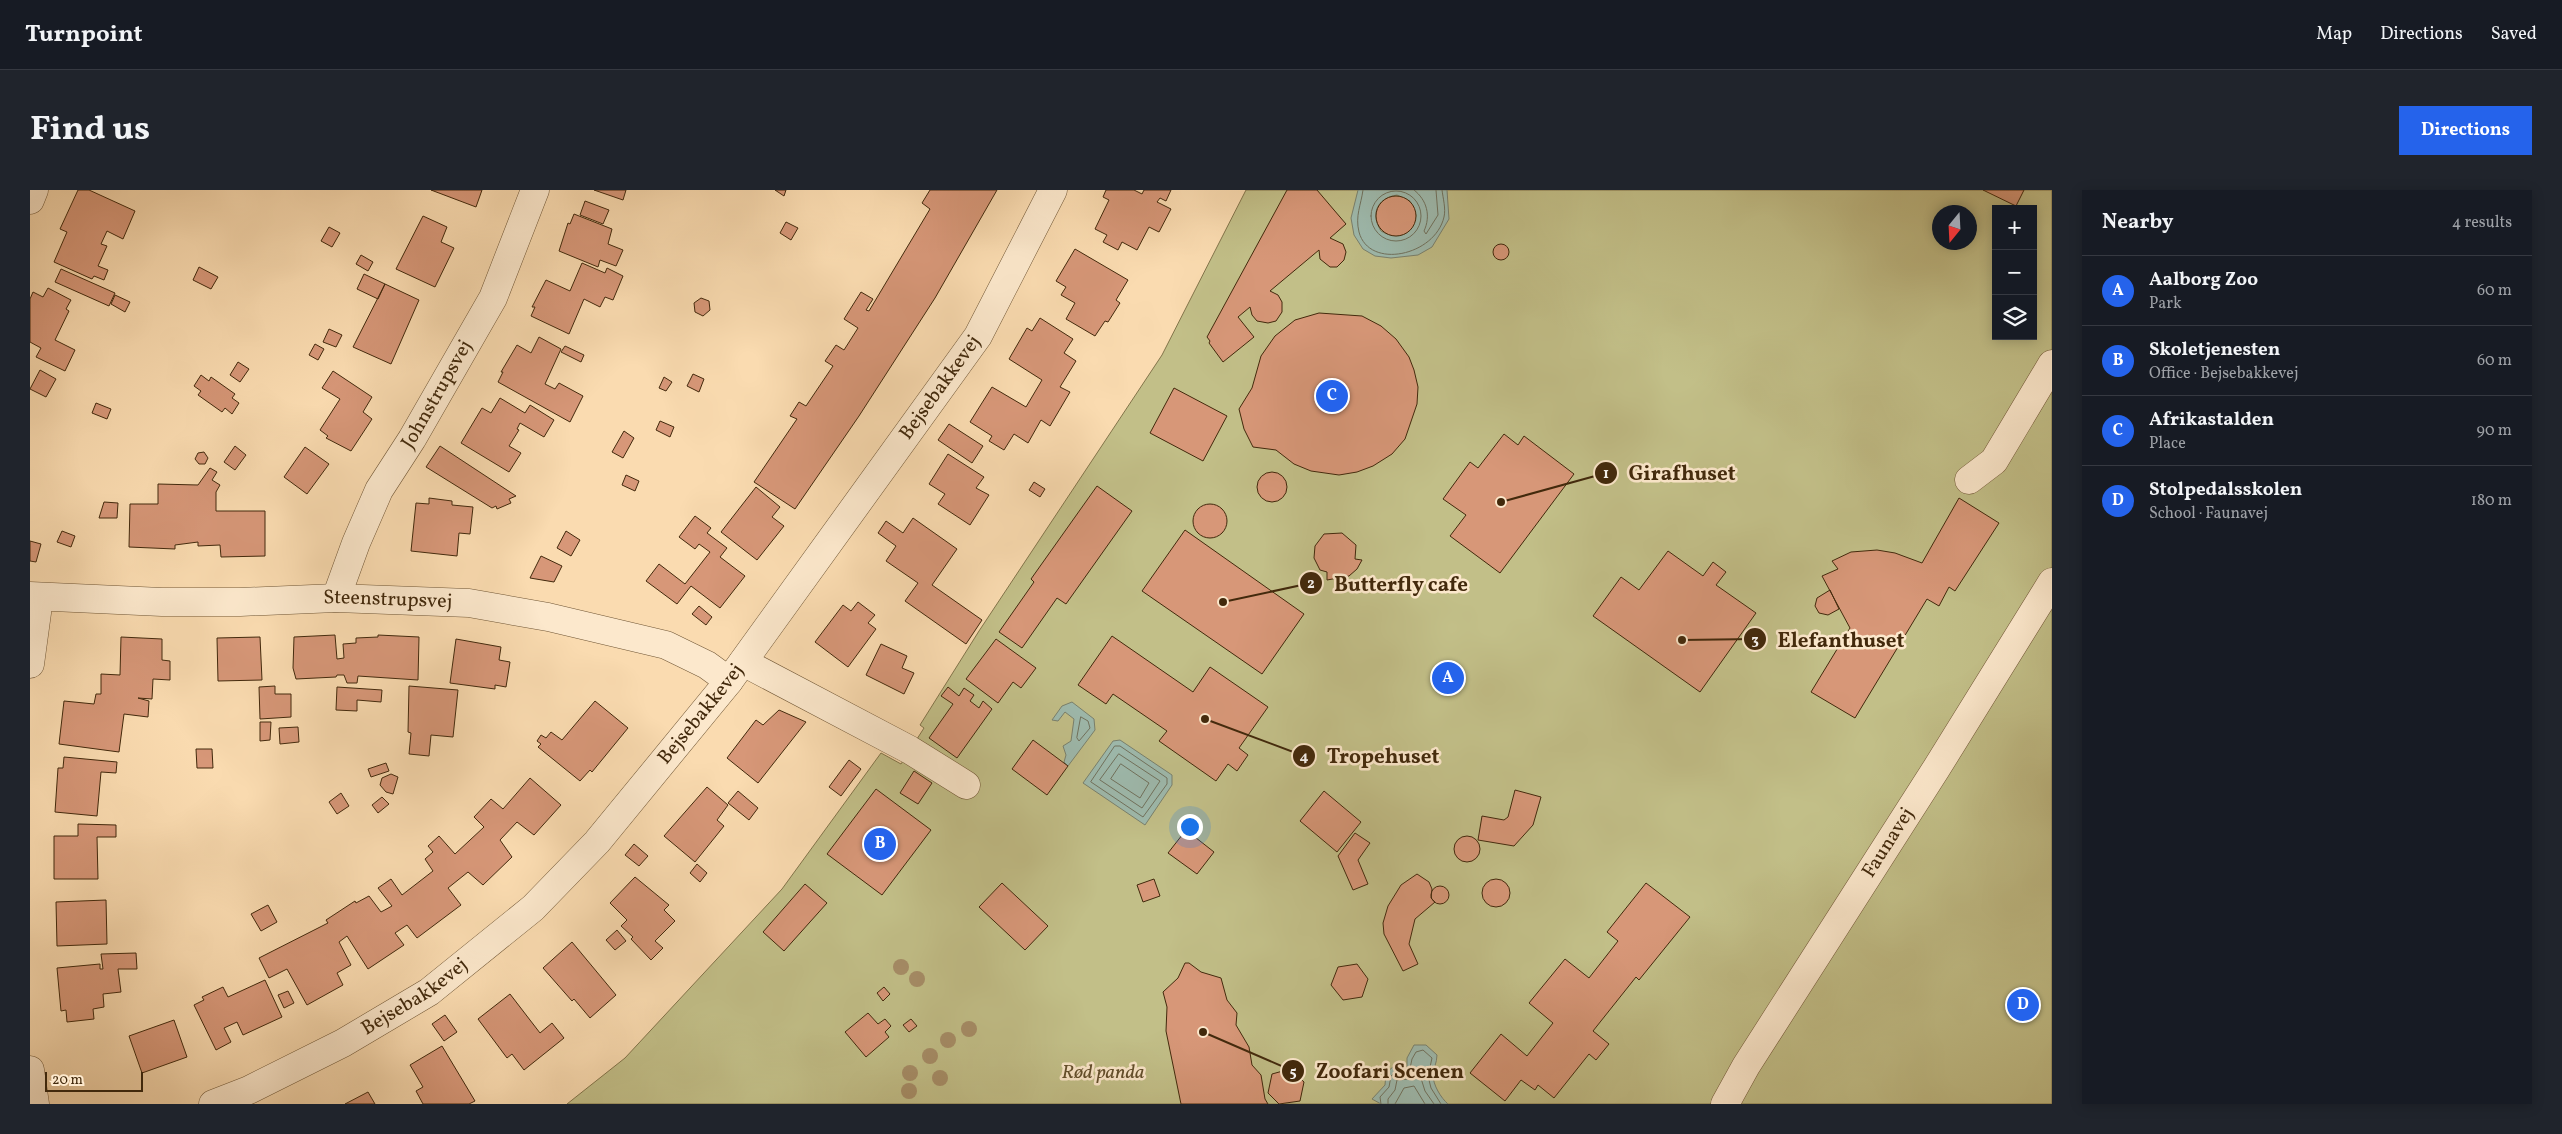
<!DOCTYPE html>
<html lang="en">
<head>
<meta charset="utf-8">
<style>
  body { margin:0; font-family:Vollkorn,serif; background:#20242c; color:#f1f3f6 }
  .controls { position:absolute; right:15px; top:15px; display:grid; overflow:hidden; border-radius:0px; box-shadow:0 2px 12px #0003 }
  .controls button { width:45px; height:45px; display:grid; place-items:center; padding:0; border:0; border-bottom:1px solid #363941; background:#171b24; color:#f1f3f6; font:25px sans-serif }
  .compass { position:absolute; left:1902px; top:15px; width:45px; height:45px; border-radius:50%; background:#171b24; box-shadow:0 2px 12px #0003; rotate:198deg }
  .scale { position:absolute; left:15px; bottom:12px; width:98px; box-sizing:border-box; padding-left:5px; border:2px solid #42290c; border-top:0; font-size:14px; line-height:18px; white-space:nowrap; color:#42290c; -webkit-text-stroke:4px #fce8cc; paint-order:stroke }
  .you { position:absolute; left:1159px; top:636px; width:18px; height:18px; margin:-12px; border:4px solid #fff; border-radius:50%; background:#1a73e8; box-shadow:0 0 0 8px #1a73e833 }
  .badge { display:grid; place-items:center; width:32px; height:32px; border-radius:50%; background:#2563eb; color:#fff; font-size:16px; font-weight:700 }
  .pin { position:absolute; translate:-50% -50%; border:2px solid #fff; box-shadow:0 1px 5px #0006 }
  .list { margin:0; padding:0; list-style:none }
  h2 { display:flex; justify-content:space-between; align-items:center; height:65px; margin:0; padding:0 20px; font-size:21px }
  h2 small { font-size:16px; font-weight:400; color:#9ea1a6 }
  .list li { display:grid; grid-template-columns:32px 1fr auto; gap:15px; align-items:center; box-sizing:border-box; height:70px; padding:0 20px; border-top:1px solid #363941 }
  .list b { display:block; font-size:19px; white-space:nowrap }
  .list p { margin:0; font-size:16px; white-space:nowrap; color:#9ea1a6 }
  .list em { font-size:16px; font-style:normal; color:#9ea1a6 }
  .icon { flex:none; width:28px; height:28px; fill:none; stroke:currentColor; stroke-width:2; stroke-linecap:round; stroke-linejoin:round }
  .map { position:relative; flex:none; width:2022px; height:914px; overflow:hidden; border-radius:0px }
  header { display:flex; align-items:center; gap:30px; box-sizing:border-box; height:70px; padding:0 25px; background:#171b24; border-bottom:1px solid #363941 }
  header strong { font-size:24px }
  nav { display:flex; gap:28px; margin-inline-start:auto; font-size:18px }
  .intro { display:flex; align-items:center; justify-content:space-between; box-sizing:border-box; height:120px; padding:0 30px }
  h1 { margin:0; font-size:35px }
  .button { padding:12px 22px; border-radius:0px; background:#2563eb; color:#fff; font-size:18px; font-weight:700 }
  main { display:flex; gap:30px; padding:0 30px }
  aside { flex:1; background:#171b24; border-radius:0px; box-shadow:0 2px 12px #0003 }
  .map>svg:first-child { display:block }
</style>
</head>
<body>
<header>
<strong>Turnpoint</strong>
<nav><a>Map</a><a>Directions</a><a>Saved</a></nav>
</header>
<div class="intro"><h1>Find us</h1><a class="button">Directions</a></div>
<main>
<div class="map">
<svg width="2022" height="914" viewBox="0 0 2022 914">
  <rect width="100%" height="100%" fill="#fadbb0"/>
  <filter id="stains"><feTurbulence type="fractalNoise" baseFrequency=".004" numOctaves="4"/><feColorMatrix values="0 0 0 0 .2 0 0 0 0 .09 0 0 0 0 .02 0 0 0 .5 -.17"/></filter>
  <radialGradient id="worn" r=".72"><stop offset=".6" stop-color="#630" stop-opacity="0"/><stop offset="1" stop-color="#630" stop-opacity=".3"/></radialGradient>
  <path fill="#c2bf88" stroke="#82744a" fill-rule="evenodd" d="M1216,0H2022V914H537L595,868L752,699L851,563L871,574L894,538L890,535L949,441L1132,165ZM1966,19H2003V146H1966ZM1910,22H1940V52H1910Z"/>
  <path fill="#9ebbaf" stroke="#79816e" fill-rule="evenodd" d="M1328,0H1417L1419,29L1402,57L1388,65L1361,68L1345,66L1333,59L1324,45L1321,28ZM1367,5L1380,11L1386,25C1383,45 1368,51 1351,41C1340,24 1347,8 1367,5Z
    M1042,512L1064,529L1065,540L1038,576L1034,572L1036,565L1033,556L1041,551L1044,529L1035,522L1028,531L1022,530L1032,516Z
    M1090,550L1142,585V595L1115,635L1053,593L1083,551Z
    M1384,855H1396L1407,865C1407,873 1403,879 1403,885C1403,895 1411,908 1418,914H1351L1342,909L1355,895L1356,883L1364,876L1377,879V868Z"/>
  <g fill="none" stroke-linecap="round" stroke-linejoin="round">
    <path stroke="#70725e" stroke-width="1" d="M1333,0C1331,15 1325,26 1329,42C1339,80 1405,66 1414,27C1416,19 1413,8 1412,0
      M1384,0C1397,10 1401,26 1394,41L1396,44L1408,25L1406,0
      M1341 26a25 25 0 1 1 50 0a25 25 0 1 1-50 0Z
      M1051,527L1058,531L1060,538L1049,551L1047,548Z
      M1085,556H1090L1137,588V594L1113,627L1061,592Z
      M1089,564L1130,591L1112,618L1070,590Z
      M1091,574L1119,593L1110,608L1081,589Z
      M1351,914L1350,907L1359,897L1361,886L1366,882L1379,883L1382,869L1386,862L1393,860L1402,868L1398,886L1401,898L1411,914
      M1358,914V909L1365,900L1367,890L1380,889L1389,882L1395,901L1404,914
      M1365,914L1374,898L1384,896L1395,914"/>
  </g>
  <path fill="#d79778" stroke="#42290c" d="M48,0H59L105,21L93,49L77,41L71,54L77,56L68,76L78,80L74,90L64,86L62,89L24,72L37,42L30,39Z
    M401,0H452L446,17Z
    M564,0H596L593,10Z
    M745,0H756L754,6Z
    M900,0H967L905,108L829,226L765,319L724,292L767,229L760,226L769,212L776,216L803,176L795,171L806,155L814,160L828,138L814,129L831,102L843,109L836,120L839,121L900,19L892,13Z
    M1076,0H1104L1112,4L1114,0H1141L1136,11L1130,8L1127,12L1141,19L1129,42L1119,37L1107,60L1092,52L1088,60L1073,52L1077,45L1065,39L1079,10L1073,7Z
    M1257,0H1287L1304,20L1316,34L1300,48L1313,54L1316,62L1314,70L1307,77H1300L1290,69L1289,60L1240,101L1248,105L1252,112V122L1246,131L1238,133L1227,131L1222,125L1220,117L1208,127L1224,147L1193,172L1179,153L1180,151L1177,147Z
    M1953,0H1994L1986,16Z
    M1346 26a20 20 0 1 1 40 0a20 20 0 1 1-40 0Z
    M555,11L579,20L573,34L550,25Z
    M544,24L582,39L578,54L593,60L586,76L570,70L568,77L529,61L538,33L540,34Z
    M393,26L417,37L411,52L424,58L405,97L366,79Z
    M756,32L768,38L761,50L750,43Z
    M299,37L310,43L302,57L291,51Z
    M1463 62a8 8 0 1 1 16 0a8 8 0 1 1-16 0Z
    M1045,59L1098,90L1086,110L1090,113L1078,132L1075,131L1065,146L1036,129L1045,113L1031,105L1036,97L1026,91Z
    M331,65L343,72L338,81L326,74Z
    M552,73L575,83L577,78L593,86L583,110L575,107L570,117L554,109L539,144L501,126L505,117H502L516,90L540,101Z
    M169,77L188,87L181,99L163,90Z
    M31,79L85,103L79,116L25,92Z
    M334,84L355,94L348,109L327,99Z
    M355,94L389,110L361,174L323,157Z
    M18,98L41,110L36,119L39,121L25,150L45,160L35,181L6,167L11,158L0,152V109L3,102L13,107Z
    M85,105L100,112L95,122L81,114Z
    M671,108L679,111L680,120L673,126L665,122L664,113Z
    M1289,123L1332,126L1351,136L1366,149L1379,167L1384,180L1388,197L1387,214L1375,249L1362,264L1343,276L1327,282L1309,285L1281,281L1264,274L1246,260L1223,257L1214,239L1209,219L1222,198L1231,166L1245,146L1265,130Z
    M1010,128L1043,149L1034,163L1046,171L1030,197L1040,202L1020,236L1011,230L998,253L984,244L974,260L959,251L962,246L940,232L962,197L996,217L1012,190L979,169L997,138L1002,141Z
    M299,139L312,145L306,157L293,152Z
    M509,147L531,159L515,194L525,199L529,193L553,206L540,232L468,192L473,182H471L487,155L501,163Z
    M285,154L294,159L288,170L279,165Z
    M535,156L554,165L551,172L531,162Z
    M208,172L219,179L210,192L200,185Z
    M10,180L26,189L16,207L0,199Z
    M303,181L342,207L333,222L342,229L321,261L296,248L298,246L290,240L310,209L292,198Z
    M663,184L674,189L669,202L657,196Z
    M171,185L179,191L181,187L205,204L202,208L209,213L202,224L195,218L192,222L168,205L171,201L164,196Z
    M634,187L642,192L636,201L629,198Z
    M1144,198L1197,226L1173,271L1120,243Z
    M470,208L495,223L500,215L524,230L514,247L490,233L487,239L489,240L479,256L491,263L479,282L431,253L452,218L461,223Z
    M66,213L81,219L77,229L62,223Z
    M630,231L644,237L640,247L626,240Z
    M919,234L953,256L942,273L908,250Z
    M594,241L604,248L593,268L582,262Z
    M1474,244L1488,255L1494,246L1544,284L1470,383L1420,346L1436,325L1413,309L1440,272L1448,278Z
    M205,256L216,265L205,280L194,272Z
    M410,256L486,306L479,309L481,313L467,319L466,316L462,318L396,277Z
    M275,257L299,274L277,304L254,287Z
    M174,262L178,268L175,274H169L165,269L168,263Z
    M918,264L954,287L946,298L959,305L940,335L908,314L915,304L899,294Z
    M180,278L187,282L182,290L190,295L186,302V321H235V366L191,367L190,355L168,356V352L145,355V359L99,357L100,314H128V294L168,295Z
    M1227 297a15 15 0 1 1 30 0a15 15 0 1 1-30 0Z
    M596,285L609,291L605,301L592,295Z
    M1004,292L1015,299L1010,307L999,300Z
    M1067,296L1102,321L1036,414L1027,408L992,458L969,442L1004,392L1001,389Z
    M726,297L750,317L742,327L754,336L727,370L691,342Z
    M399,308L422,311V315L443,317L440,344L429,343L427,366L381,361L386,313L399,314Z
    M1929,308L1969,333L1925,401L1919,397L1909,416L1897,409L1825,528L1781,502L1820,438L1792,386L1808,379L1802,371L1821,362L1847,360L1865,363L1892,373Z
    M74,312L88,313L87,328H69Z
    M1163 331a17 17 0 1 1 34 0a17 17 0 1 1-34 0Z
    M665,326L681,338L677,343L697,358L690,367L715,386L690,418L661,396L647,414L616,391L629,374L655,394L680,362L669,354L665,359L649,347Z
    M883,328L927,359L902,395L952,430L936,454L875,411L888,393L856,371L866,356L848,343L856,331L873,343Z
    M1155,340L1274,424L1232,484L1112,401Z
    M32,341L45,346L41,357L27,352Z
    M536,341L550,350L541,366L527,358Z
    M1312,343L1326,355L1325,369L1332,370L1327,379L1319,386L1297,390V382L1290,380L1284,368L1285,356L1294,344Z
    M0,351L11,354L6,372L0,371Z
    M1638,361L1673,386L1683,372L1696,382L1686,395L1726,423L1670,502L1563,426L1591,387L1609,400Z
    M511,366L532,376L524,392L500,388Z
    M1800,400L1809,419L1798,425L1789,423L1785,416L1787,408Z
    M828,412L845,425L838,433L846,439L818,477L785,452L813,415L821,421Z
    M669,416L682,427L676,435L662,424Z
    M305,445L307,469L314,468L313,454L326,453V448L348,447V445L389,447L388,490L328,486L327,493H317L314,485H307L306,487L266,489L263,478L264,447Z
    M1082,446L1163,502L1180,477L1238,517L1209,558L1218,565L1207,581L1198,574L1186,591L1129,551L1137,541L1083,504L1076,514L1048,495Z
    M91,447L132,449V470L140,471V490L123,489L122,509L108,508L119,511L118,527L94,524L89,562L29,554L34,511L64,514L66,504H71V484L90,485Z
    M230,447L232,490L188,491L187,448Z
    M426,449L471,457L469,470L480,472L476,497L465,495V499L420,493Z
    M966,449L1006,478L991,498L983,492L968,513L936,489Z
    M851,454L877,466L872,478L884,483L874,504L836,485Z
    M245,496V504H261V527L230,529L229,497Z
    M379,496L428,500L423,547L401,545L399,566L379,564L381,543L378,542Z
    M307,497L352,500L351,512L327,510V521L306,520Z
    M918,497L929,506L934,498L944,505L940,511L949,518L953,511L962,519L927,568L899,548L923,514L911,506Z
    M565,511L598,538L562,582L560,580L550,591L508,557L511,554L507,551L511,545L516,548L521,542L532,550Z
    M749,520L776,532L728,593L697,568L726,530L733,535Z
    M230,532H241L240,550L230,551Z
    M268,537L269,552L250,554L249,538Z
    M1003,550L1038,576L1017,605L982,579Z
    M166,559H182L183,578H167Z
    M34,567L87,572L86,583L71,582L67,626L25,622L28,578H33Z
    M819,570L831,579L811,606L799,597Z
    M356,573L359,581L341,587L338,579Z
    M884,581L902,593L888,614L870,603Z
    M361,584L368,587L363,604L356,602L350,595L352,588Z
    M500,588L531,615L504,645L487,632L470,650L482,667L453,695L438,682L418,698L431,715L387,748L377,735L365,743L374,755L338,779L317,746L309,752L321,775L307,783L313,795L277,815L257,779L239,788L229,768L298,733L296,730L325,711L326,713L339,706L351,722L362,716L348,698L361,689L372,705L403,681L395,669L403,662L398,656L409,646L425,664L454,637L444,627L461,609L473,619Z
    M677,597L698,615L687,630L694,636L665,672L634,646Z
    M846,599L901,640L852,705L797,664Z
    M1485,600L1511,607L1503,635L1484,656L1448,650L1452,626L1474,630L1478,627Z
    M708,601L728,618L719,630L698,613Z
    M1294,601L1331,632L1307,662L1270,631Z
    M311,603L319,616L307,624L299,612Z
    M352,607L359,614L348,623L342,615Z
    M48,634L86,635V647H67L68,689H24V646H48Z
    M1156,640L1184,662L1167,684L1138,663Z
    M1325,643L1340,653L1328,670L1338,694L1323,700L1308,666Z
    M1424 659a13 13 0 1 1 26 0a13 13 0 1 1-26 0Z
    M604,654L618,666L609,676L595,665Z
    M667,674L677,683L670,692L660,683Z
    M1387,684L1399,692L1402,699L1401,708L1405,712L1385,729L1379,754L1388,774L1373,781L1354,744L1353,733L1358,716L1371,695Z
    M605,687L639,715L634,720L645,731L625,751L633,758L621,770L601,749L603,747L591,736L597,730L580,713Z
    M1452 703a14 14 0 1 1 28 0a14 14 0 1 1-28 0Z
    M1124,689L1130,706L1113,712L1107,695Z
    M972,693L1018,736L995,760L949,717Z
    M1616,693L1660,727L1609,790L1606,787L1563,841L1579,854L1566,870L1559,864L1524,908L1508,895L1505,900L1491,890L1475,911L1440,883L1471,844L1497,866L1523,833L1499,813L1535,769L1559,788L1588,751L1577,742Z
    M775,694L797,713L754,761L733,742Z
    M1401 705a9 9 0 1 1 18 0a9 9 0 1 1-18 0Z
    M76,710L77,754L27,756L26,712Z
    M238,715L247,732L231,741L221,724Z
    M587,740L596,751L585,760L576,750Z
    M542,752L586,805L560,828L544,809L542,811L513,778Z
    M106,763L107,779H88L91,802L73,804L74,817L63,819L64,829L37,832L36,820L31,821L27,778L70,774V779H73L71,764Z
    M1155,773H1159L1171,782L1191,788L1197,810L1207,823L1206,835L1219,857L1222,875L1231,885L1235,909L1238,914H1151L1136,841L1137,817L1133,802L1148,788Z
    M1327,774L1338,789L1332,807L1313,810L1301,795L1308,777Z
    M235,790L252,827L213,845L207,832L194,838L201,852L186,860L164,815L174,810L172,807L193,797L198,807Z
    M854,797L860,804L853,811L847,803Z
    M258,801L264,813L254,818L248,805Z
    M480,804L510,843L522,833L534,848L494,880L482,864L477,868L448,829Z
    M838,823L848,834L855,829L861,836L855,842L859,847L836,867L815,842Z
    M415,825L427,842L414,851L402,834Z
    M881,829L887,836L879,842L873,835Z
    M144,830L157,867L112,883L99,846Z
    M412,856L445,911L439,914H393L386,901L393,897L380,875Z
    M1260,879L1274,892L1270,911L1249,914L1238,903L1242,884Z
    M338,902L345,914H315Z"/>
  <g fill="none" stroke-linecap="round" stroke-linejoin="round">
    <g stroke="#705635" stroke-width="29">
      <g id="minor">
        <path d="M0,10L4,0"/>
        <path d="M1939,290L1964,271L2022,174"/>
        <path id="s1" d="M0,406L132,412H210L306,408L439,413L518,427L636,455L677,475L699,491"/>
        <path id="s2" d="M306,408L326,353L349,300L382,249L463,108L505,0"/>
        <path d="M713,472L880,560L936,595"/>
        <path d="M0,474L9,408"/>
        <path d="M0,880L5,914"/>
        <path id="s3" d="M183,914L219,900L313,853L399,802L503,718L567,652L699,491L948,146L1023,0"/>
        <path id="s4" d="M1695,914L1716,876L1906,579L2022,392"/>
      </g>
    </g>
    <use href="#minor" stroke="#fce8cc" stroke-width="28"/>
  </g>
  <g fill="#a68d67">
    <circle cx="871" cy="777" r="8"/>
    <circle cx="887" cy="789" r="8"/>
    <circle cx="939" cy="839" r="8"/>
    <circle cx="918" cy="850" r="8"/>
    <circle cx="900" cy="866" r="8"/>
    <circle cx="880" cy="883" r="8"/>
    <circle cx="910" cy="888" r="8"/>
    <circle cx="879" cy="901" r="8"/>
  </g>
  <g text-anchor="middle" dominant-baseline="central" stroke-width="5" stroke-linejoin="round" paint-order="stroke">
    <g font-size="20" fill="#42290c" stroke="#fce8cc">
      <text stroke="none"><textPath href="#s3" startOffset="1039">Bejsebakkevej</textPath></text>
      <text stroke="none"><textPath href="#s2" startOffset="228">Johnstrupsvej</textPath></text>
      <text stroke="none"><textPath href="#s1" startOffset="358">Steenstrupsvej</textPath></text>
      <text stroke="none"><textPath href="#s3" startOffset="634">Bejsebakkevej</textPath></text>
      <text stroke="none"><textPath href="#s4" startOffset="308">Faunavej</textPath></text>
      <text stroke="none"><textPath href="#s3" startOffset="229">Bejsebakkevej</textPath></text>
    </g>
    <g font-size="20" font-style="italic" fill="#624e2b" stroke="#fce8cc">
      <text x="1073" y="883">Rød panda</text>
    </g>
  </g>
  <path fill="none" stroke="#42290c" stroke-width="2" d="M1471 312L1576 283M1193 412L1281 393M1652 450L1725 449M1175 529L1274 566M1173 842L1263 881"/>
  <g fill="#42290c" stroke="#fce8cc" stroke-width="2">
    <circle cx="1471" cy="312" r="5"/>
    <circle cx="1193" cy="412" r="5"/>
    <circle cx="1652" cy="450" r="5"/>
    <circle cx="1175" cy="529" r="5"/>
    <circle cx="1173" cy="842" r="5"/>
    <circle cx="1576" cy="283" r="12"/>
    <circle cx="1281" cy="393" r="12"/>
    <circle cx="1725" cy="449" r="12"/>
    <circle cx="1274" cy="566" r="12"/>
    <circle cx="1263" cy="881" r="12"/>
  </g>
  <g font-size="15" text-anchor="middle" font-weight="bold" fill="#fff">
    <text x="1576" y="288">1</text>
    <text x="1281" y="398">2</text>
    <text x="1725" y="454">3</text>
    <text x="1274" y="571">4</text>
    <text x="1263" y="886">5</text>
  </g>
  <g font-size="21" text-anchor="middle" font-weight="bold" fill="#42290c" stroke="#fce8cc" stroke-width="5" stroke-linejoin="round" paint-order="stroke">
    <text x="1652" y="290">Girafhuset</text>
    <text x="1371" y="401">Butterfly cafe</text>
    <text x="1811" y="457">Elefanthuset</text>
    <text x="1353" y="573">Tropehuset</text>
    <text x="1360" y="888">Zoofari Scenen</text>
  </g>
  <rect width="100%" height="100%" filter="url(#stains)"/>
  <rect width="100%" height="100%" fill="url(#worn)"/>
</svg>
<div class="controls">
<button>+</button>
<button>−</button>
<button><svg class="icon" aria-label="layers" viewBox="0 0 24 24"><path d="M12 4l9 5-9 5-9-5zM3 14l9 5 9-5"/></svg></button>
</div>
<svg class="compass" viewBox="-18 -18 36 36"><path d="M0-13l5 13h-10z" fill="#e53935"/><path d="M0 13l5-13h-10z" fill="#9ea1a6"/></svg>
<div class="scale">20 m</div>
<div class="you"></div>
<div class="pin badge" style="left:1418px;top:488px">A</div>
<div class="pin badge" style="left:850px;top:654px">B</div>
<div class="pin badge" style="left:1302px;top:206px">C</div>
<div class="pin badge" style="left:1993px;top:815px">D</div>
</div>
<aside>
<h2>Nearby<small>4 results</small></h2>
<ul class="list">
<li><span class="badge">A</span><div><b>Aalborg Zoo</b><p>Park</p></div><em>60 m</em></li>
<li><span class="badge">B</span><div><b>Skoletjenesten</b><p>Office · Bejsebakkevej</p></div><em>60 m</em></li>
<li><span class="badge">C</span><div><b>Afrikastalden</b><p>Place</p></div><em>90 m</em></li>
<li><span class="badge">D</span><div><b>Stolpedalsskolen</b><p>School · Faunavej</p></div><em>180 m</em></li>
</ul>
</aside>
</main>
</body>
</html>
